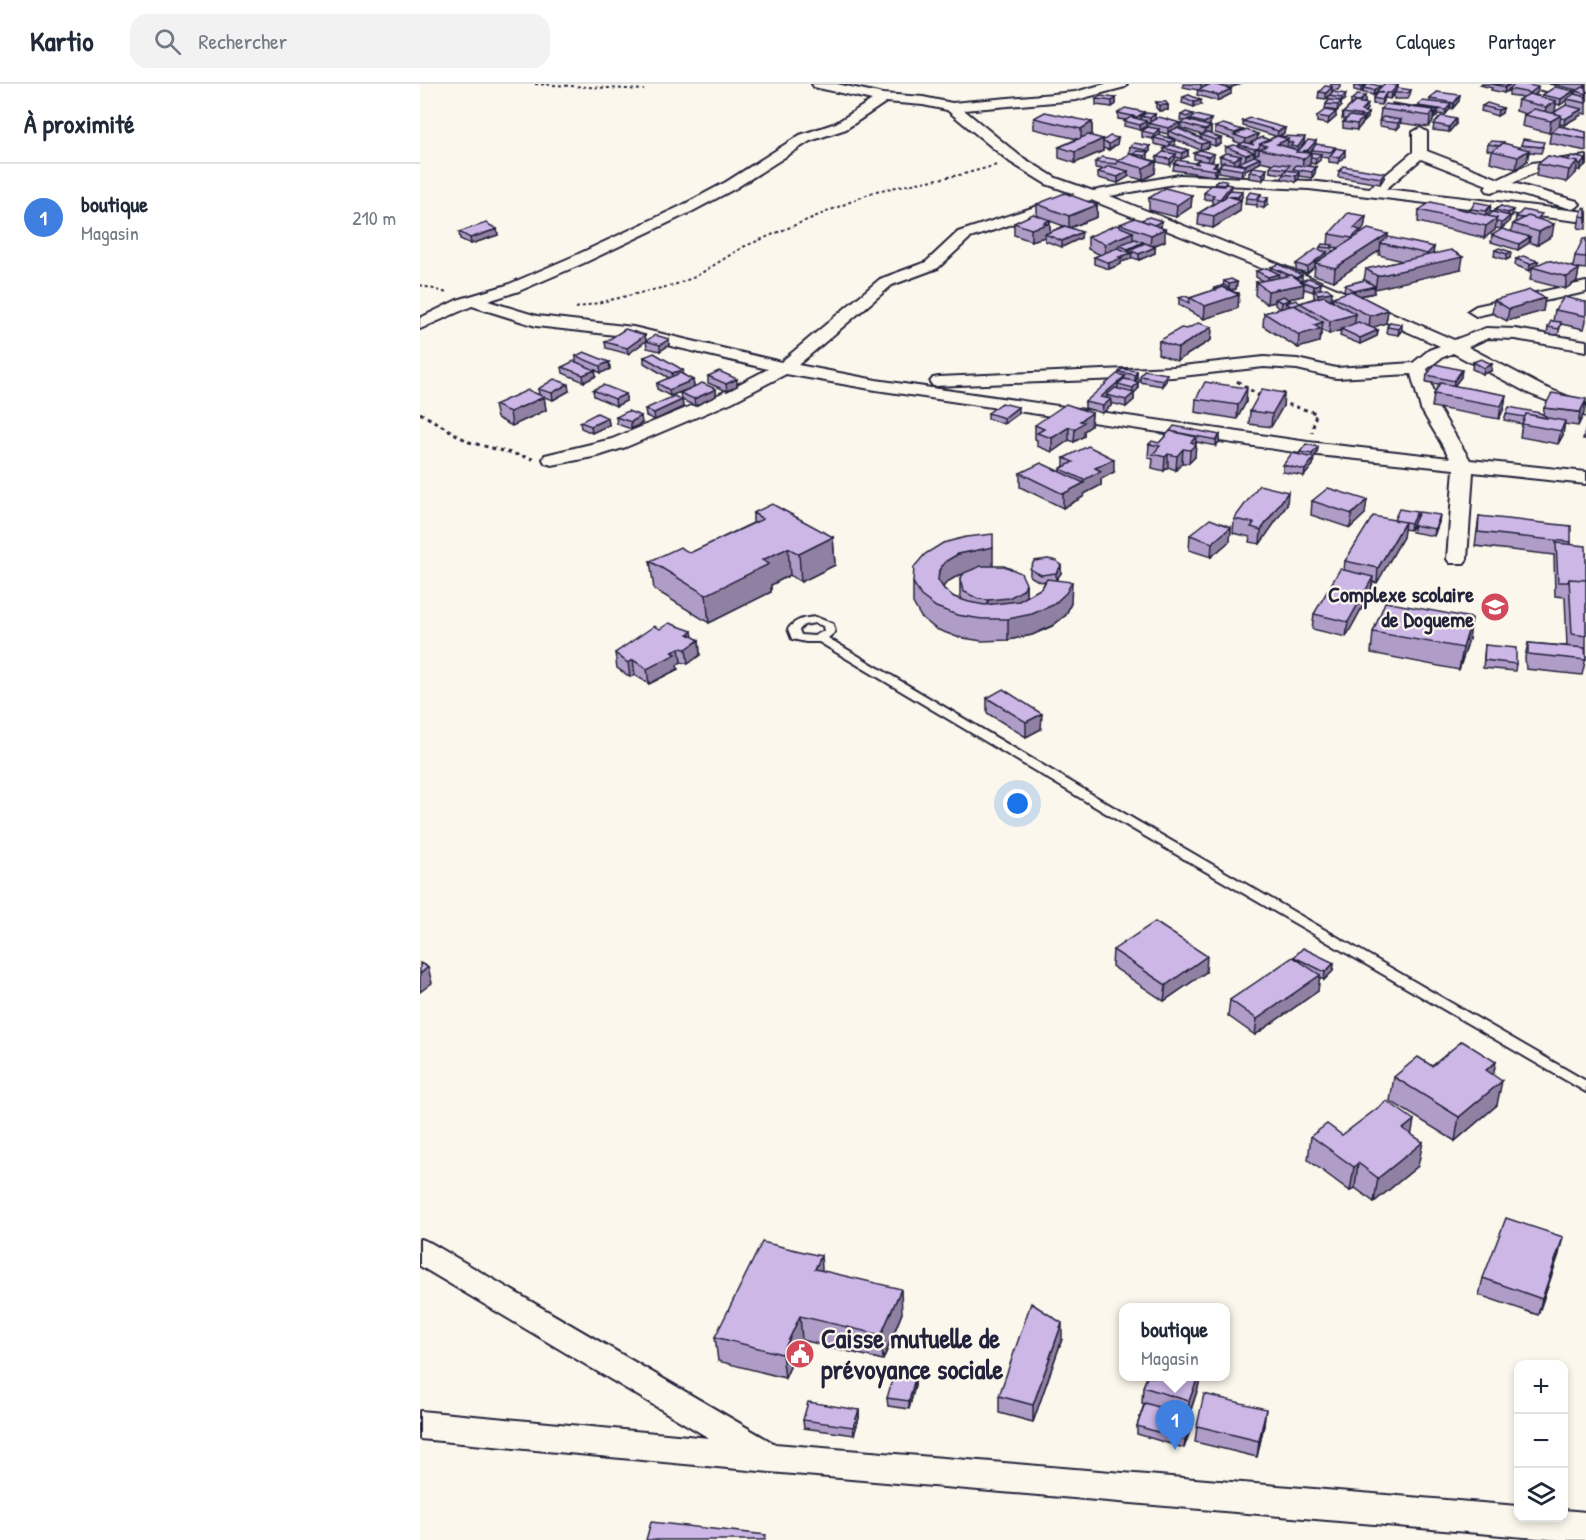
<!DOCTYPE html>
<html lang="fr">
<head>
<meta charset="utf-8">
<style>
  body { margin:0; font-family:"Patrick Hand",sans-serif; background:#f2f2f3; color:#1f2937 }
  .controls { position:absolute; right:18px; bottom:18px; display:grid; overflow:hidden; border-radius:12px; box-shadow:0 3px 9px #0003 }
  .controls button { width:54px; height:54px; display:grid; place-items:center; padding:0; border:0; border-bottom:2px solid #e0e1e3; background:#fff; color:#1f2937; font:30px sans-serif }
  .you { position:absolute; left:598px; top:720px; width:21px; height:21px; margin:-15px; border:4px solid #fff; border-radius:50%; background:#1a73e8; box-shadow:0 0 0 9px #1a73e833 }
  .badge { display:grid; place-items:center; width:39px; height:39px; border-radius:50%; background:#ea580c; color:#fff; font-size:20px; font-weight:700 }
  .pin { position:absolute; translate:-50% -50px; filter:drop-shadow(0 2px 3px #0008) }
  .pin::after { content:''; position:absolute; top:32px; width:21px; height:18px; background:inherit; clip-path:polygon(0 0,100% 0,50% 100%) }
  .popup { position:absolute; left:699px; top:1219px; width:111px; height:78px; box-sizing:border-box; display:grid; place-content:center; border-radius:12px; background:#fff; filter:drop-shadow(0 2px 4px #0005); font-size:20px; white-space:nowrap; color:#747a83 }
  .popup b { font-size:22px; color:#1f2937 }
  .popup::after { content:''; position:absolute; left:50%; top:100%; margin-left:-12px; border:12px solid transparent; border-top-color:#fff }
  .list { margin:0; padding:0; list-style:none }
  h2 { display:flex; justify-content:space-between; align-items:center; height:78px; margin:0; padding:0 24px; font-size:26px }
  h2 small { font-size:20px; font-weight:400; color:#747a83 }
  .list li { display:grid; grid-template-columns:39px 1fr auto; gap:18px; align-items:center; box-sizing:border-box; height:108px; padding:0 24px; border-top:2px solid #e0e1e3 }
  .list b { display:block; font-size:22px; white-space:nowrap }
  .list p { margin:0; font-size:20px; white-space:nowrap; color:#747a83 }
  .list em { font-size:20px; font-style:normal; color:#747a83 }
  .icon { flex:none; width:33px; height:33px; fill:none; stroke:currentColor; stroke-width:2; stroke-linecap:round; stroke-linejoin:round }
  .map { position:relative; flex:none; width:1166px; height:1456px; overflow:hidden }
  header { display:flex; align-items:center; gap:36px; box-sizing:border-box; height:84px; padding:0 30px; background:#fff; border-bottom:2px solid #e0e1e3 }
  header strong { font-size:28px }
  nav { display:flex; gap:33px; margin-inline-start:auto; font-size:21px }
  .search { width:420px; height:54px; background:#f2f2f3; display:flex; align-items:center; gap:15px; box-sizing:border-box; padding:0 21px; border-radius:18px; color:#747a83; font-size:22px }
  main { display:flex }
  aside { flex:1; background:#fff }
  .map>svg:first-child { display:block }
</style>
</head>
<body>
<header>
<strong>Kartio</strong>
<div class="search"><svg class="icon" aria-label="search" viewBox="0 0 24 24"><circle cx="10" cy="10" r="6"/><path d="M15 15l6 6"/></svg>Rechercher</div>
<nav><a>Carte</a><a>Calques</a><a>Partager</a></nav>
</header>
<main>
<aside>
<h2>À proximité<small></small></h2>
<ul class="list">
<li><span class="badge" style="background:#3f7fe0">1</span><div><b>boutique</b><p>Magasin</p></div><em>210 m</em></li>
</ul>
</aside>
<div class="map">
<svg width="1166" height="1456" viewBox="0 0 1166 1456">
  <rect width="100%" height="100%" fill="#fbf7ec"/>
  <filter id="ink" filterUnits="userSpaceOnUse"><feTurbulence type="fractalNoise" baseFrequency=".0167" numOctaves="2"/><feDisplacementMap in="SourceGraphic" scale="12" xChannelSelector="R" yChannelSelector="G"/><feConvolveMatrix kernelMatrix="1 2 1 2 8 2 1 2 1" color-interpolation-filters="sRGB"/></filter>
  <g filter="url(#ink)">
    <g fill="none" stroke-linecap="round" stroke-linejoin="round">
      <g stroke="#22223b" stroke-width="4">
        <path id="lane" d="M396,533L413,540L415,548L408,554L717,737L1166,997V1008L709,743L399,558H386L372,555L368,545C376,535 384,534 396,533ZM395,539L403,542L404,547L394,552L381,551L379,546L384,541Z"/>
      </g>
      <g stroke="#22223b" stroke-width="4">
        <path id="street" d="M392,0H417L463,10L503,13L532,19L655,8L685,0H707L705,3L656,16L544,26L600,72L636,94L673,107L759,91L889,97L950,104L993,68V48L1000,44L1007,48V67L1079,95L1112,79L1166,72V80L1120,86L1093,99L1157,117L1160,120L1157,123L1152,125L1081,105L1072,108L1067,107L1065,104L1067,101L1001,75L966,105L1166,128V138L889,105L759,99L690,112L878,188L1034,256L1066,244L1095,245L1166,257V267L1095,255L1068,254L1048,263L1122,302L1166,320V332L1110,310L1033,269L1021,274L1007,285L1019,325L1050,376L1166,388V400L1053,388L1047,475L1044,479H1030L1027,475L1034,385L888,370L456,306L366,290L312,318L206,363L178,372L132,381L125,379L123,375L125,371L192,355L300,310L348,285L213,253L116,242L52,222L0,245V234L37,216L87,201L152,173L261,122L306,98L380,51L416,39L452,16L394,3ZM466,18L503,21L527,26L590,78L626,100L655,110L538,148L506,178L460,195L361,278L213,243L117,232L68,217L99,207L164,179L271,128L316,104L390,57L426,45ZM671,116L866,194L1020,262L1009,266L993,279L916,284L877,275L844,273L753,283L519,293L513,294L510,298L513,302L753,293L844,283L877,285L916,294L991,290L1001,325L1030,374L888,358L456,296L378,281L472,201L518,184L550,154L656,119Z
          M1106,0H1131L1166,8V16L1108,3Z
          M1166,198V208L1056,232L1048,227L1056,222Z
          M0,1155L11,1159L355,1360L1098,1422V1434H1144V1426L1166,1428V1456H1140L350,1388L0,1355V1327L289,1354L0,1182Z"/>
      </g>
      <path stroke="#22223b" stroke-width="2" stroke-dasharray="3 3" stroke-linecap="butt" d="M115,0L224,6
        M0,201L27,209
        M156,224L254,201L275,193L323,163L456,107L544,90L577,81"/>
      <path stroke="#22223b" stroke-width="3" stroke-dasharray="4 4" stroke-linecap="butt" d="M817,297L841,313
        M860,318L896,329L892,349
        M0,329L49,358L113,375"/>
      <use href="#lane" fill="#fbf7ec" fill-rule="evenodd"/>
      <use href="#street" fill="#fbf7ec" fill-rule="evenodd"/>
    </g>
    <path fill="#b09dc7" stroke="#22223b" stroke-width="1.5" fill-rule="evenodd" d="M763,0H786V2L784,3L795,0H821L808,4L811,10L797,17L777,11L778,6L763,3Z
      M911,0H920V3L918,6H912V9L925,15L921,19V23L917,27L905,25L906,20L908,17L909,12L906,15L898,14L899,8L910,3Z
      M1061,0H1094V2L1117,9L1115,11L1122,13V11L1154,7L1153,10H1155L1156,7L1158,6L1129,0H1166V30L1161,29V31L1144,41L1140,40V42L1166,48V67L1129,59L1131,48L1132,47L1129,49L1102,42L1104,31L1106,30L1096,27L1098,16L1103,13L1089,11V6L1084,9L1071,6L1072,4L1060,1ZM1147,16L1146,22L1132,29L1135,28L1136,20L1140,21Z
      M934,1L959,5L991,6L990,11L988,15H974V10L970,15L965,14L961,21L953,20V14L956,9L953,11L943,9V7L941,8L934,6Z
      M769,11L781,21L774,23L762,19L763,13Z
      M1040,11L1039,17L1033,24H1031L1025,31L1017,30V32L1013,35L1009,43L981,39L980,42L977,45L959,42L961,25L998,23V22L1010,18V15Z
      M696,14V20L692,23L676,21V15Z
      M931,16L945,18L943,19L947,25L945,28L948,29V34L944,38H943V39L937,46L923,44V38L926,35H922L923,29L931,21Z
      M736,18L748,21V26L739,27L736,24Z
      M1062,22L1083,24L1082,29L1077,32L1061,27Z
      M724,28V30H735V35L781,54V51H782L761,44V39L764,37L760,36L761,31L773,30V33L790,41L788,42L791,43V49L789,50L801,60L795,62L789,60V63L780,66L748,52V50L739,48V51L755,56L754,62L768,66V72L761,75L756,73L755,75L750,81L737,78V73L744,68V64L746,63L734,60V55L722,53V47L728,43V39H726V43L720,46L704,42L705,36L698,35V29Z
      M897,32L916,33L908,40L897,38Z
      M614,34L672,38V50L669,51L683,57L698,54L697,60L689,66L683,64V67L655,79L639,74V63L657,55L614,45Z
      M823,37L865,44L864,49L859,52L884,59L879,66L896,61L914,66L925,72L918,79L909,78V74L900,73V76L895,80L890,79V80L888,82L896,83L895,89L892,94L879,92L876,98L862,95L863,90L850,88V83L853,80L840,77V79L825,86V88L821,92L799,88V82L802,79L800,78V72L806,69H805L806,63L819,62V61L822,60L814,57V55L795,49V43L823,46L822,48L837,56H849L855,52L823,42Z
      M1014,40H1036L1029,48L1013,46Z
      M1083,59L1100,64L1101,61L1123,63L1121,69L1109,68L1107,77L1096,85L1070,78L1072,67L1067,66L1068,60Z
      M730,62V67L728,69L727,75L736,77L735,89L723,96L708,92L698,99L678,94V88L684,85L675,84V78L699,76L714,71V70L709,69L710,63Z
      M774,69L794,70L793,76L790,78L797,79L796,82L798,83L797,88L794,92L753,86L754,80L776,79L779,76L774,75Z
      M1128,72L1165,81L1160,86H1157L1156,89L1147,98L1116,92L1118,80Z
      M833,83L846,91L843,96L829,94V88Z
      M919,87L965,89L964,94L960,100L918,93Z
      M794,100H807L810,106L822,113L820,115V127L793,144L778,141L779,129L793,120H792V116L784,115V109L794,101Z
      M841,110V113L848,120L844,124L837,123V120L836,121L825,120L826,114Z
      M772,111L771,123L756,133L729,126V114Z
      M617,120L677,121V133L650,144L661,154L642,163L625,157V153L611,157L594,151V139L617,132ZM630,137L644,142L630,148Z
      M1081,122L1092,132L1090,133L1089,138L1081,145L1075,144V146L1064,154L998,138L999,126L1050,127L1051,125L1070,127L1067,131L1068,132L1075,128V126Z
      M1166,125V145L1158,144L1160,132Z
      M946,132L944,144L939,151L968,150L967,154L1014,163L1013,170L1041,185L955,204L954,209L940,212L968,226L966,239L952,243L958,246L957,252L940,260L920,252L921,246L909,250L902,246L901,251L900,252L899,258L878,264L843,242L844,229L861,225L855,221V218L847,220L835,211L836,198L843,197L836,193V187L851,186V183L882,197L901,199L900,205L912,208L911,215H910L913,217V213L927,209L924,207L925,201L944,196L946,185L982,177L959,171L960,166L914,197L894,191L895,182L887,189L876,186V180L899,166L900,163L908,161L909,150ZM913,163L919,164L912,168ZM884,205L894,208V213L895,214L880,219L869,218L868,215L883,212Z
      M1096,133L1121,136L1132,152L1117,161L1109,158L1098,166L1071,158L1072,151L1091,148L1093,140L1095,139Z
      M700,140L741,143L745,157L733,162L735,163V169L719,176L711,173V175L701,178V180L689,185L674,180V173L681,171L668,165V153L700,143Z
      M77,145L78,151L51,160L40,155L39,148Z
      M1166,155V185L1157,184L1159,185L1157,197L1145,205L1110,196L1112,185L1109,187L1095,181L1096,175L1117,181L1153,183L1155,172Z
      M1075,166L1091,168L1090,174L1086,176L1074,172Z
      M804,197L817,198L816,205L810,207L819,209L818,224L784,235L769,227V226L759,221V214H770L794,206V204L803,202Z
      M1125,214L1123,227L1087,237L1072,229L1074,216Z
      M1166,218V237L1164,245L1141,240L1138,251L1127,250L1128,243L1133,237L1135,226Z
      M970,238L982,246L978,251L966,249L967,243Z
      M792,243L791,256L757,277L738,270L739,257L767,245Z
      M225,251L226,257L249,255V261L240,267L227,264L226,257L208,270L186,264L185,258Z
      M156,272L189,278L190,285L181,289L175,286L176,292L164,298L143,289L142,283L156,278Z
      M224,273L273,296L274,303L250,312L237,305V299L249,294L224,279Z
      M1053,278L1071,287L1063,290L1052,285Z
      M717,287V294L715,298H718V305L714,309V316L706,323L691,319V322L682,329L665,324V318L699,291V288Z
      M747,290L746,297L742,302L720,298V292Z
      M1007,291L1041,293L1034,302L1086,311L1084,324L1079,335L1012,323L1014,310L1019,300L1006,298Z
      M288,292L317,302L307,307L288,299Z
      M118,305L149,307L133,316L124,313L126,326L92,342L77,334L74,321L119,310Z
      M296,305V312L275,322L262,316L263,323L235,336L226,332L225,325L261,315L260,309Z
      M173,306L206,310V317L196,322L174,312Z
      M864,309L863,322L851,343L829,340L830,327Z
      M776,315L826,318L817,335L775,328Z
      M1124,324L1164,329L1158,342L1144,340L1143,351L1138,360L1100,353L1102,340L1084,336L1086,330H1123Z
      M568,329L598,330L584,340L568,335Z
      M672,329L671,342L664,347V352L654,358L649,356L632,368L617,362V356L615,355V341Z
      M196,333L222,339L211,345L197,340Z
      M188,334L189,341L172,349L161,344L160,338Z
      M1166,344V355H1163Z
      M750,347L800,351L799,358L796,362L776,358L775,373L769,379H762L756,386L748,383L744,387L732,384L733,375L728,374L729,360L739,359Z
      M898,363L897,369L893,374V381L884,392L863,388V381L879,371L880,368Z
      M644,374L694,388L681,395V401L664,410L663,413L643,424L600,403V389L640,388V385L644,382Z
      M892,417L945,430L930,444L891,431Z
      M867,421L840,460L829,458L830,453L813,449L814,435Z
      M333,429L413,453L415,481L381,498L370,491L351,501V508L289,539L234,505L230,477L270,469L333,439Z
      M1059,432L1151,458V461L1166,466V574L1162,591L1106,585L1105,573L1108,559L1147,562L1145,513L1135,512L1134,471L1055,462Z
      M996,434L1019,438L1014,452L992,448L995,438L990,446L984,445L983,453L957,499L953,498L951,507L926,553L892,545L894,530L924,486L925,477L973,436Z
      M811,443L810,457L791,473L769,466L770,451Z
      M573,482L606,500V513L622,504L625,497L620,498L610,492V485L641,482V489L636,496L651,519L646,531L632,542L612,551L588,556L562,557L537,553L516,545L501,533L493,519V498ZM544,490L540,495V509L542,516L534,513L524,505L523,503L527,498L539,491Z
      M240,545L273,553L279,556L280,571L268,580L261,578L257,581L258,585L229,600L215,591L210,593L197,584L195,569Z
      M953,548L1049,555L1039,586L951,569Z
      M1065,561L1096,580L1095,587L1063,584Z
      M567,614L621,645L606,653L567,629Z
      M693,866L786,888L744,917L692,882Z
      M874,873L914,879L913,887L904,896L899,893L898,907L835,951L808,932L810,916L874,874Z
      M1012,982L1073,991L1077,1021L1035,1057L970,1017L974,993Z
      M922,1051H992L998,1082L954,1118L935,1104L930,1107L888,1076L891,1052Z
      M1139,1170L1118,1231L1059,1211L1063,1194Z
      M402,1187L482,1229L463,1276L382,1256L365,1294L298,1277L295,1253Z
      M642,1255L613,1338L579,1329V1312Z
      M727,1293H780L778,1304L769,1332L772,1341L764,1364L717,1350V1342L724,1320L722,1319L723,1303Z
      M495,1294V1302L489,1325L468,1322L467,1314Z
      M439,1326V1334L434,1351L384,1344L383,1336Z
      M844,1341L837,1373L775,1358L777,1342Z"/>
    <path fill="#9080a2" stroke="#22223b" stroke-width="1.5" d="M781,0H786V2L781,6Z
      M803,0H821L803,6Z
      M946,0H948L943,4V7L941,8V3Z
      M1091,0H1094V3L1084,9L1085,3Z
      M978,1L977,7L974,9L970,15L971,9Z
      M960,2L959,7L953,11L954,6Z
      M912,3V9L906,15V9Z
      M1118,3L1117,9L1109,15L1110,9Z
      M811,5V10L797,17L798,11Z
      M1154,7L1153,13L1147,15V16L1140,21L1141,15Z
      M966,9L965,14L961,21L962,16Z
      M926,10L925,15L921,19L922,14Z
      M1040,11L1039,17L1033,24L1034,19Z
      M945,12V18L940,23V17Z
      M696,14V20L692,23V17Z
      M781,16V21L774,23V18Z
      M921,17V23L917,27L918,21Z
      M1136,17L1135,28L1124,34L1126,23Z
      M948,20L947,25L940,33L941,27Z
      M1031,20L1030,25L1025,31L1026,26Z
      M739,21H748V26L739,27Z
      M1083,24L1082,29L1077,32L1078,26Z
      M1162,25L1161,31L1144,41L1145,35Z
      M1014,26L1013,37L1009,43L1010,32Z
      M1018,26L1017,32L1014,35L1015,30Z
      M724,28V33L721,32V35L716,39L717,33Z
      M916,28V33L908,40L909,34Z
      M948,29V34L944,38L945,32Z
      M735,30V36L730,40V34Z
      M1141,31L1139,43L1129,49L1131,37Z
      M943,34V39L937,46V40Z
      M791,35L790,41L784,44V39Z
      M1036,35V40L1029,48V43Z
      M981,36L980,42L977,45L978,39Z
      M726,37V43L720,46V41Z
      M672,38V50L661,56V45Z
      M760,39L759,45L749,47L748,50V44Z
      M791,43V49L785,51V46Z
      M865,44L864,49L857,53L858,47Z
      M739,45V51L733,55L734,50Z
      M838,50L837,56L825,61L826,55Z
      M885,53L884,59L877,69L878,63Z
      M698,54L697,60L689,66V60Z
      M801,54V60L795,62V56Z
      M683,55V67L655,79V68Z
      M868,55L867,66L857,60Z
      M755,56V61L749,64L750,58Z
      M896,57L895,63L889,70L891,69L890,80L882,87L883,75L888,71V66Z
      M789,58V63L780,66L781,60Z
      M730,62V67L728,69V74L724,78L726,66Z
      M839,64V69L835,71V65Z
      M768,66V72L761,75L762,69Z
      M925,66V72L918,79L919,74Z
      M1109,66L1107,77L1096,85L1098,73Z
      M834,68V74L825,77L826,71Z
      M756,70L755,75L750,81V75Z
      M794,70L793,76L788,79V73Z
      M901,70L900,76L895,80L896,74Z
      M821,72L820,78L814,82V76Z
      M840,74V79L825,86V88L821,92L822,86L825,81Z
      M1166,75L1165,81L1160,86L1161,80Z
      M736,77L735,89L723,96V84Z
      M1158,78L1156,89L1147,98L1149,86Z
      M797,79L796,84L798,83L797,88L794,92L795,86L793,82Z
      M896,83L895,89L892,94V88Z
      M847,85L846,91L843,96V90Z
      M708,87V93L698,99V93Z
      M879,88V94L876,98V92Z
      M965,89L964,94L960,100L961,94Z
      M811,101L810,107L805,114L800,115Z
      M822,107V113L819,117L821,116L820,127L793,144L794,132L817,118L818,113Z
      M772,111L771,123L756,133L757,121Z
      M848,114V120L844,124L845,118Z
      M677,121V133L649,144V132Z
      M1071,121L1070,127L1065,133L1066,127Z
      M1093,126L1092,132L1090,133L1089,138L1081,145L1082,139L1087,135L1088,129Z
      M946,132L944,144L939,150L938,158L931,166L934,144Z
      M1077,134L1075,146L1064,154L1066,142Z
      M630,136V148L625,150V153L611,157V145Z
      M742,137L741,143H728Z
      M1134,140L1132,152L1117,161L1119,148Z
      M77,145L78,151L51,160L50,154Z
      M745,145V157L730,163L731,151Z
      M662,148L661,154L642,163V157Z
      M713,148V160L699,161V166L685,172V160Z
      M968,150L966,160L961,159L960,166L914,197L915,184Z
      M1110,153L1109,159L1098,166L1099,160Z
      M723,158V164L709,166V170L712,169L711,175L701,178V180L689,185V179L699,173L707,170L708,165Z
      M735,163V169L719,176V170Z
      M1014,163L1012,176L1043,173L1041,185L955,205L957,192L1005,181L1007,170Z
      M907,168L906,174L895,179V182L887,189V183Z
      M1091,168L1090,174L1086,176L1087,170Z
      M1118,177L1117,183H1112V185L1109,187L1110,180Z
      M1159,185L1157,197L1145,205L1147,193Z
      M859,190L858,196L848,200V193Z
      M882,191V198L875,194Z
      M817,198L816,205L810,206V211L809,205V200Z
      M901,199L900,206H894L893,209L894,202Z
      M884,200L883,212L859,217L855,215V218L847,220L848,207Z
      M955,202L954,209L933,213L934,207Z
      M912,208L911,215L898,217V210Z
      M819,209L818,224L784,235L785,222Z
      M1125,214L1123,227L1087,237L1089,225Z
      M870,216L869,221L866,219V223L861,225L862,218Z
      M968,226L966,239L949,245L950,232Z
      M936,230L934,242L909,250L910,237Z
      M903,238L901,251L900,252L899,258L878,264L879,251L894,241Z
      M982,240V246L978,251L979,245Z
      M792,243L791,256L757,277L758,264Z
      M958,246L957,252L940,260V254Z
      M225,251L226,257L208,270L207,264Z
      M249,255V261L240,267V261Z
      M189,278L190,285L181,289L180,282Z
      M1072,280L1071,287L1063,290L1064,284Z
      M175,286L176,292L164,298L163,291Z
      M263,286L264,292L253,296L252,289Z
      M1042,286L1041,293L1033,303L1034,297Z
      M717,287V294L715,298V291Z
      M747,290L746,297L742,302L743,296Z
      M705,292L704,299L698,300V304L689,312L687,311V314L681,313Z
      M317,295V302L307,307L306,300Z
      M273,296L274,303L250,312L249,306Z
      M718,298V305L712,311L713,304Z
      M148,300L149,307L133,316L132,309Z
      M827,304L826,318L817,335L818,321Z
      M296,305V312L275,322L274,315Z
      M714,309V316L706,323V316Z
      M864,309L863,322L851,343L852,330Z
      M206,310V317L196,322L195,315Z
      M1086,311L1084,324L1079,335L1081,322Z
      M124,313L126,326L92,342L90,328Z
      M691,315V322L682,329L683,322Z
      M262,316L263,323L235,336L234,329Z
      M1166,316L1164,329L1158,342L1160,328Z
      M598,323V330L584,340V334Z
      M672,329L671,342L664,347V352L654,358L655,345L660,337Z
      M221,332L222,339L211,345V338Z
      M188,334L189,341L172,349L171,342Z
      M1145,337L1143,351L1138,360L1141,347Z
      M649,343V356L632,368V354Z
      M800,351L799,358L796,362V356Z
      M776,353L775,373L769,379L771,358Z
      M898,363L897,369L891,377L892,370Z
      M763,365L762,379L756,386L757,372Z
      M748,370V383L744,387L745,373Z
      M894,374L893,381L884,392L885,386Z
      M694,375V388L681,395V401L664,410L663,413L643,424V410L664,399V396L675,384Z
      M868,408L867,421L840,460L841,446Z
      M947,416L945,430L930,444L932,430Z
      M997,428L996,435L990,446L991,439Z
      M1020,431L1019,438L1014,452L1015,445Z
      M985,438L983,453L957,499L958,484Z
      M811,443L810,457L791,473L792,459Z
      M413,453L415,481L381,498L379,470Z
      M573,463V484L539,491L527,498L520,507L518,496L519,486L526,477L538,470Z
      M368,464L370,491L351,501V508L289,539L286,511L342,476Z
      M641,482V489L636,496V489Z
      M953,493L951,507L926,553L928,538Z
      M652,498L651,519L646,531L632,542L612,551L588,556V535Z
      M606,500V515L568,531V516Z
      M1052,534L1049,555L1039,586L1043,564Z
      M272,547L274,560L279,556L280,571L268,580L266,565L268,550Z
      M259,564L261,578L257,581L258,585L229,600L227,585Z
      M213,576L215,591L210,593L208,579Z
      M622,630L621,645L606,653V638Z
      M787,872L786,888L744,917L746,901Z
      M914,879L913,887L904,896L905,888Z
      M8,883L12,899L0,908V890Z
      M900,891L898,907L835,951L837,935Z
      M1076,978L1071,1002L1066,986Z
      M1082,997L1077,1021L1035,1057L1039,1033Z
      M994,1036L990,1059L983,1045Z
      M1003,1058L998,1082L954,1118L958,1094Z
      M938,1079L935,1104L930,1107L934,1083Z
      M1143,1153L1139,1170L1118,1231L1122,1215Z
      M401,1172L403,1196L395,1185Z
      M481,1205L482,1229L463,1276L461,1251Z
      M380,1232L382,1256L365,1294L362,1270Z
      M642,1239V1255L613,1338V1321Z
      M778,1293H780L778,1304L768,1334L769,1317Z
      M495,1294V1302L489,1325V1317Z
      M846,1325L844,1341L837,1373L839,1357Z
      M439,1326V1334L434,1351L433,1343Z
      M772,1333V1341L764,1364L765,1356Z"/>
    <path fill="#cdb7e7" stroke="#22223b" stroke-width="1.5" d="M791,0H793L811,5L798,11L778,6Z
      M936,0H946L941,3L934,1Z
      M949,0H951L960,2L954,6L943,4Z
      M964,0L978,1L971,9H966L962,16L953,14L957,9H963L957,7Z
      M1072,0H1091L1085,3Z
      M1096,0H1103L1118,3L1110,9L1089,5Z
      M905,2L912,3L906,9L899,8Z
      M1165,2L1166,10L1156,7Z
      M1135,3L1154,7L1141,15L1122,11Z
      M978,4L991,6L988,9H974Z
      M913,8L926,10L922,14L909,12Z
      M1017,8L1040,11L1034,19L1010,15Z
      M1109,10L1136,17L1126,23L1098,16Z
      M1154,10L1166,13V19L1147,15Z
      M769,11L781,16L774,18L763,13Z
      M937,11L945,12L940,17L931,16Z
      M680,12L696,14L692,17L676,15Z
      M909,16L921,17L918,21L906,20Z
      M1002,17L1031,20L1026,26L998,22Z
      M736,18H746L748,21H739Z
      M935,18L948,20L941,27L948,29L945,32L923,29Z
      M972,19L1018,26L1014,30V26L972,20Z
      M1067,19L1083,24L1078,26L1062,22Z
      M965,20L1014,26L1010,32L961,25Z
      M1146,21L1162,25L1145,35L1141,34V31L1133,29Z
      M705,24L724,28L717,33L698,29Z
      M1114,25L1141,31L1131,37L1104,31Z
      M905,26L916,28L909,34L897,32Z
      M625,28L672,38L661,45L614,34Z
      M766,28L773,30L767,33L761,31Z
      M726,29L735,30L730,34L721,32Z
      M776,31L791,35L784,39L769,35Z
      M930,32L943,34L937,40L923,38Z
      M1021,32L1036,35L1029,43L1014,40Z
      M711,33L726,37L720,41L704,37Z
      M739,33L760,39L748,44L728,39Z
      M963,33L981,36L978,39L959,37Z
      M830,34L865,44L858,47L823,37Z
      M767,36L791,43L785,46L761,39Z
      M803,40L823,46L815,49L795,43Z
      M1139,42L1166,48V55L1131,48Z
      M728,43L739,45L734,50L722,47Z
      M757,44L789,58L781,60L749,47Z
      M827,46L838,50L826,55L814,51Z
      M787,49L801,54L795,56L781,51Z
      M668,51L683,55L655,68L639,63Z
      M739,51L755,56L750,58L734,54Z
      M690,52L698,54L689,60L683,58V57Z
      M857,52L868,55L857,60L877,66L876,68L891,69L883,75L840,65L846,62L840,60Z
      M859,52L885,53L878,63L870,62L873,59L868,58V55Z
      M842,53L849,56L840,60L839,64L835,65L819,61L824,58L834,61L831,59Z
      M1103,55L1124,58L1122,63L1101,61Z
      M888,56L896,57L888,66L883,67L901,70L896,74L891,73V69L877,68V66H879Z
      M1070,57L1084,58L1080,62L1068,60Z
      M714,59L730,62L726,66L710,63Z
      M1083,59L1109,66L1098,73L1072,67Z
      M896,60L915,63L911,68L892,66Z
      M751,61L768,66L762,69L744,64Z
      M814,61L834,68L826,71L806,63Z
      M916,64L925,66L919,74L910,72Z
      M780,66L794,70L788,73L774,69Z
      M717,67L728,68L725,72L714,70Z
      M743,68L756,70L750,75L737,73Z
      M807,69L821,72L814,76L800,72Z
      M710,70L736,78L723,84L697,77Z
      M834,72L840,74L825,81L818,79Z
      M1128,72L1158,78L1149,86L1118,80Z
      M1151,72L1166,75L1161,80H1158V78L1148,76Z
      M682,73L699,76L697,77V80L675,78Z
      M757,76L779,80L776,78L779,76L797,79L793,82L798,83L795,86L754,80Z
      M803,78L826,82L822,86L799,82Z
      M854,79L870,81L866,85L850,83Z
      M876,81L896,83L892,88L873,85Z
      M689,82L708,87L698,93L678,88Z
      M923,82L965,89L961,94L919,87Z
      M833,83L847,85L843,90L829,88Z
      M866,86L879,88L876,92L863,90Z
      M797,96L807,97L804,101L794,100Z
      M805,100L811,101L800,115L792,114L794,111L784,109L790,101L804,102Z
      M745,104L772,111L757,121L729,114Z
      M810,106L822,107L818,113L805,112Z
      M830,108L841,110L836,115L826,114Z
      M645,109L677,121L649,132L617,120Z
      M807,112L821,116L794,132L779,129Z
      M841,112L848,114L845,118L837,117Z
      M1011,118L1077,134L1066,142L999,126Z
      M1055,118L1071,121L1066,127L1051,125Z
      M1081,122L1093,126L1088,129L1075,126Z
      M1163,124L1166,125V133L1160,132Z
      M1103,126L1122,130L1117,135L1108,132L1104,134L1096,133Z
      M1073,128L1090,132L1082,139L1076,138L1077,134L1068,132Z
      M928,129L946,132L934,144L940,146L932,154L909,150Z
      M613,130L630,136L624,139L628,140L611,145L594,139Z
      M1108,132L1134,140L1119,148L1093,140Z
      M729,133L742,137L734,141L721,136Z
      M715,134L745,145L731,151L700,140Z
      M66,139L77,145L50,154L39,148Z
      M696,141L713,148L685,160L668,153Z
      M645,142L662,148L642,157L625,150Z
      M948,145L968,150L915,184L895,179Z
      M1082,145L1110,153L1099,160L1072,151Z
      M968,153L1014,163L1007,170L961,159Z
      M715,155L723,158L708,165L699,161Z
      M1163,155H1166V173L1155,172Z
      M725,159L735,163L719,170L709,166Z
      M902,160L913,161L911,164L900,163Z
      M697,164L712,169L699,173L702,174L689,179L674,173Z
      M1079,164L1091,168L1087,170L1075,166Z
      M896,165L907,168L887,183L876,180Z
      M1031,166L1043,173L957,192L946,185Z
      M1103,172L1118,177L1110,180L1096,175Z
      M1128,176L1159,185L1147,193L1112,183Z
      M858,180L882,191L876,194L872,191H869L851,183Z
      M847,184L859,190L848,193L836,187Z
      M872,191L884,200L848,207L836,198Z
      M889,194L901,199L894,202L881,197Z
      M811,195L817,198L809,200L804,197Z
      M945,196L955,202L934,207L925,201Z
      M804,201L810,205L808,206L803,203L796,206L794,204Z
      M803,203L819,211L785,222L770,214Z
      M907,204L912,208L898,210L894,206Z
      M1110,206L1125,214L1089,225L1074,216Z
      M931,207L968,226L950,232L913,213Z
      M765,212L770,214L769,219L759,214Z
      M863,212L870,216L862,218L855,215Z
      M904,212L936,230L910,237L880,219Z
      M1144,213L1166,218V232L1135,226Z
      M876,216L880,219L879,220L871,222L866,219Z
      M874,221L903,238L894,241L900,245L879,251L844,229Z
      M1131,237L1141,238L1139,245L1128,243Z
      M938,238L958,246L940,254L921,245Z
      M970,238L982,240L979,245L967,243Z
      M778,239L792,243L758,264L739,257L761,244L767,245Z
      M205,245L225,251L207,264L185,258Z
      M235,251L249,255L240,261L226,257Z
      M164,268L189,278L180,282L156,272Z
      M234,269L263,286L252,289L224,273Z
      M1061,275L1072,280L1064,284L1053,278Z
      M154,277L175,286L163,291L142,283Z
      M1015,280L1042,286L1034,297L1007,291Z
      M702,285L717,287L715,291L699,288Z
      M724,286L747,290L743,296L720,292Z
      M299,287L317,295L306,300L288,292Z
      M260,289L273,296L249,306L237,299Z
      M697,290L705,292L681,313L691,315L683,322L665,318Z
      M134,295L148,300L132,309L118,305Z
      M704,295L718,298L713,304L698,300Z
      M785,298L827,304L818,321L776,315Z
      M282,299L296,305L274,315L260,309Z
      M1020,299L1086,311L1081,322L1014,310Z
      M183,301L206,310L195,315L173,306Z
      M695,304L714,309L706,316L687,311Z
      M842,305L864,309L852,330L830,327Z
      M108,306L124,313L90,328L74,321Z
      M1132,309L1166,315V316L1160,328L1124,324Z
      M254,312L262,316L234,329L225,325Z
      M582,319L598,323L584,334L568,329Z
      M646,320L672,329L660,337L664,338L655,345L649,343L632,354L617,349L624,345L615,341Z
      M1089,323L1120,329L1126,332L1125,334L1106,330L1105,333L1086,330Z
      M208,327L221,332L211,338L196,333Z
      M177,329L188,334L171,342L160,338Z
      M1106,330L1145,337L1141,347L1102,340Z
      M754,342L800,351L796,356L750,347Z
      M750,347L776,353L771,358L776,360L770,366L763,365L757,372L748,370L745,373L733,370L740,362L729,360L732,357L739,359Z
      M886,360L898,363L892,370L880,368Z
      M668,362L694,375L675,384L681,387L664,396L640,385L653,378L644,374Z
      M872,369L894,374L885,386L863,381Z
      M621,379L664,399L643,410L600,389Z
      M839,401L868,408L841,446L831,443L834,439L814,435Z
      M908,404L947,416L932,430L892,417Z
      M352,420L413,453L379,470L368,464L342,476L349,480L286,511L230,477L260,463L270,469L343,435L333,429Z
      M979,425L997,428L991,439L974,436Z
      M999,428L1020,431L1015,445L993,441Z
      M953,432L985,438L958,484L925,477Z
      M1059,432L1151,442V458L1058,448Z
      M790,435L811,443L792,459L770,451Z
      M573,450V463L538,470L526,477L519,486L518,496L524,505L534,513L549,518L565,521L599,517L622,504L627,495L652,498L646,509L633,521L612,530L588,535H562L537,531L516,523L501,512L493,498L494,483L505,470L523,459L546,453Z
      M1136,459L1166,462V496L1149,495L1148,498H1138Z
      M628,475L637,477L641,482L636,489L621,491L610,485L614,477Z
      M561,482H584L601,489L606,500L603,506L589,514L568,516L558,515L543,507L540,495L544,489Z
      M920,485L953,493L928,538L894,530Z
      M1149,495L1166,496V552L1152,550Z
      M965,518L1052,534L1043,564L953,548Z
      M249,539L272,547L268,550L279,556L266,565L259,564L252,568L256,570L227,585L213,576L208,579L195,569L234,542L240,545Z
      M1108,559L1165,564L1166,576L1108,570Z
      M1065,561L1096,564V580L1064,576Z
      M583,605L622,630L606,638L567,614Z
      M735,838L787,872L746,901L693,866Z
      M883,864L914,879L905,888L874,873Z
      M873,873L900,891L837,935L810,916Z
      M0,879L8,883L0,890Z
      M1042,957L1076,978L1066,986L1082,997L1039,1033L974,993L998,973L1012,982Z
      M967,1017L994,1036L983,1045L1003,1058L958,1094L938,1079L934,1083L891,1052L907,1040L922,1051Z
      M1086,1134L1143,1153L1122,1215L1063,1194Z
      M342,1158L401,1172L395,1185L481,1205L461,1251L380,1232L362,1270L295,1253Z
      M611,1219L642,1239L613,1321L579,1312Z
      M474,1290L495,1294L489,1317L467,1314Z
      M727,1293H778L769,1317L723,1303Z
      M784,1310L846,1325L839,1357L777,1342Z
      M388,1318L439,1326L433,1343L383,1336Z
      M725,1319L772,1333L765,1356L717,1342Z
      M231,1438L346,1451L345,1456H226Z"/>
  </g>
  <defs>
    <g id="school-disc" transform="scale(1.5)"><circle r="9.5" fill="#d1495b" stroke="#fbf7ec"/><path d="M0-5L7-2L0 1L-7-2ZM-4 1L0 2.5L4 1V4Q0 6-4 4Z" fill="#fff"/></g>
    <g id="civic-disc" transform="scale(1.5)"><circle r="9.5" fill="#d1495b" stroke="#fbf7ec"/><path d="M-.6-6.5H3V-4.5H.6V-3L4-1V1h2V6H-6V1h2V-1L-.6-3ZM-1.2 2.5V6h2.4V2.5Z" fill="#fff"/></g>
  </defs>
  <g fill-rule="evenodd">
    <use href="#school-disc" x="1075" y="523"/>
    <use href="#civic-disc" x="380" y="1270"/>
  </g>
  <g text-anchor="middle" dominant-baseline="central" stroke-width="4.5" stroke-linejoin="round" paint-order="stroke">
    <g font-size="22" font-weight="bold" fill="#22223b" stroke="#fbf7ec" text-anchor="end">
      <text x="1054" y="510">Complexe scolaire<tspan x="1054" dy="25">de Dogueme</tspan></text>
    </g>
    <g font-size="27" font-weight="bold" fill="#22223b" stroke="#fbf7ec" text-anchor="start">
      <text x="401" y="1254">Caisse mutuelle de<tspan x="401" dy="31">prévoyance sociale</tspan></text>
    </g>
  </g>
</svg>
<div class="controls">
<button>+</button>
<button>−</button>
<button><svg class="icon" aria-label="layers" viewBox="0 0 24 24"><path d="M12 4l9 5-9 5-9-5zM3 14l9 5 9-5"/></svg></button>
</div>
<div class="you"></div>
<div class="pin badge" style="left:755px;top:1366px;background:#3f7fe0">1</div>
<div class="popup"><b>boutique</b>Magasin</div>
</div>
</main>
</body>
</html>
